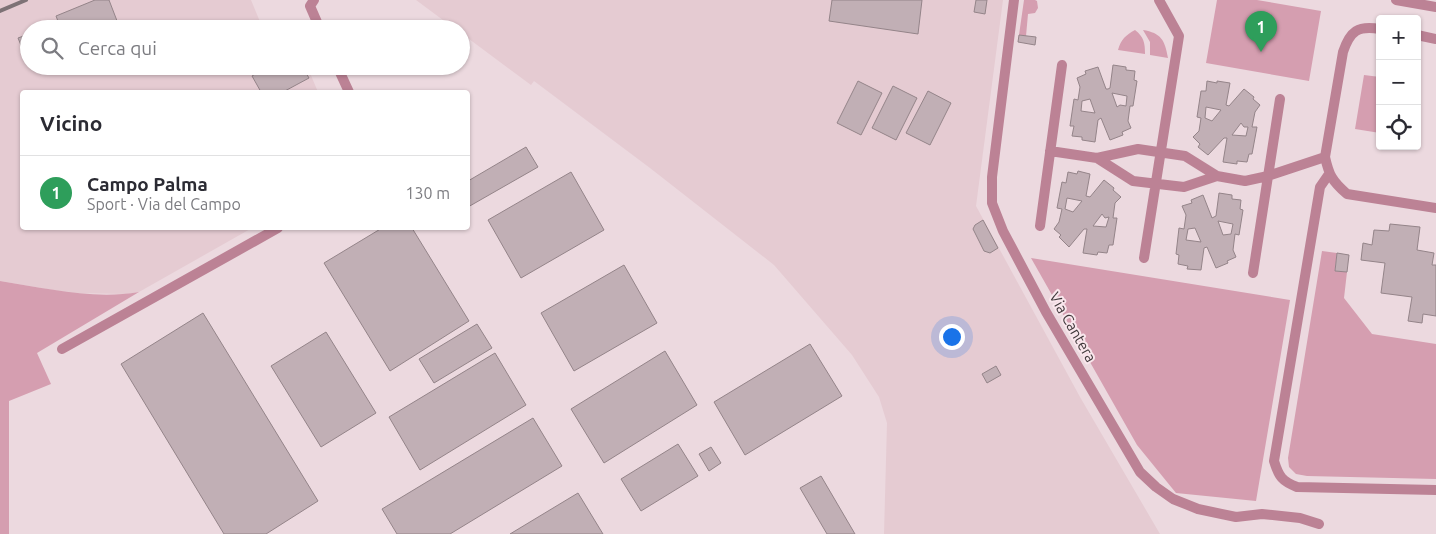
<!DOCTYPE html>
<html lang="it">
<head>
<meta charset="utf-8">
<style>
  body { margin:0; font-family:Ubuntu,sans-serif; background:#f2f2f3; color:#2b2b33 }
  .controls { position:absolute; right:15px; top:15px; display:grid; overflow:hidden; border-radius:5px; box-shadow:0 1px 4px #0004 }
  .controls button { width:45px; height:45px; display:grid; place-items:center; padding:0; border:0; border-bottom:1px solid #e1e1e2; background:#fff; color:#2b2b33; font:25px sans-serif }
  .you { position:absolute; left:951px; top:336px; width:18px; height:18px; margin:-12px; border:4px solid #fff; border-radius:50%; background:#1a73e8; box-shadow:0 0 0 8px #1a73e833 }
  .badge { display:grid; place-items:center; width:32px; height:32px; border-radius:50%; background:#ce457f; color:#fff; font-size:16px; font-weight:700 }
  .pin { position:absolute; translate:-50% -41px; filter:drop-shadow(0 1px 2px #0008) }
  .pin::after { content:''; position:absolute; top:26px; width:18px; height:15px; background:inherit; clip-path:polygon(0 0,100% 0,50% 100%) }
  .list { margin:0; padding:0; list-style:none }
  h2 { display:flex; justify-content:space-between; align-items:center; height:65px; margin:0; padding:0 20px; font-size:21px }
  h2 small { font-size:16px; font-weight:400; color:#7c7c81 }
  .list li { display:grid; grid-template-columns:32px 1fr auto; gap:15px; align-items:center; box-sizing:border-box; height:75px; padding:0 20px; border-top:1px solid #e1e1e2 }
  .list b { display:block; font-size:19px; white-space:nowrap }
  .list p { margin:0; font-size:16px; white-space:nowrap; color:#7c7c81 }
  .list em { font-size:16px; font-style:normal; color:#7c7c81 }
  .icon { flex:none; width:28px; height:28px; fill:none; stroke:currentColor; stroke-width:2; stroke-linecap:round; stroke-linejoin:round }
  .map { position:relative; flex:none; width:1436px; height:534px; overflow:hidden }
  .search { position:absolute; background:#fff; box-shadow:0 1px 4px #0004; left:20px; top:20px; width:450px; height:55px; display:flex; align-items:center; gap:12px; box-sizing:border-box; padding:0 18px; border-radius:28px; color:#7c7c81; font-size:19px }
  .panel { position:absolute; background:#fff; box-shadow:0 1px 4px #0004; left:20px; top:90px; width:450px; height:140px; border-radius:5px }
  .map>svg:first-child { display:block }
</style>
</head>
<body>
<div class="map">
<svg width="1436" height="534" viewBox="0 0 1436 534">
  <rect width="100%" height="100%" fill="#ecd9df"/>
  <path fill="#e5cbd2" d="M0,0H251L263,29H29V66H307L318,92H22V228H252L139,292L126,294L70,293L0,281Z
    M416,0H1003L976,206L1080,397L1160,534H884L887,423L879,397L852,355L774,265L650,168L534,81L531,85L461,33V29H455Z"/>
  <path fill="#d59eb0" d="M1024,0H1035L1037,1L1038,8L1035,13L1028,14L1026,36L1019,35Z
    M1217,0H1257L1321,11L1309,81L1206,63Z
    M1135,30C1144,37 1145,43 1145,54L1118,50C1121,39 1126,35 1135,30Z
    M1143,30C1161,33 1165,40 1168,58L1150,55V42Z
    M1364,75L1380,77V133L1355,129Z
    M1322,251L1337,253L1335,271L1347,272L1344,298L1372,334L1436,344V479L1307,476L1296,474L1289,467L1288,458Z
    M1031,258L1290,300L1256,501L1176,493L1137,445Z
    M0,281C46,288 93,300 139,292L37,353L51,384L9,401V534H0Z"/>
  <path fill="#c1afb5" stroke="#948489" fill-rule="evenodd" d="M95,0H109L119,26L113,29H61L56,16Z
    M832,0H922L918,34L829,21Z
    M976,0H987L985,14L974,12Z
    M29,34V53L25,55L18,38Z
    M1019,35L1036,37L1035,45L1018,42Z
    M1113,65L1126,67V70L1135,71L1134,80L1137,81L1133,106H1130L1128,121L1131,128L1122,132L1123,135L1110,140L1101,118L1098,120L1095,142L1082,140V137L1072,136L1074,126H1070L1074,99L1078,100L1080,87L1077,78L1086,74L1085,71L1098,67L1106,89H1108L1110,88ZM1112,93L1127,96L1126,106L1120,105L1117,107ZM1090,99L1095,113L1081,111L1082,101Z
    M268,66H302L309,78L283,92H261L252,76Z
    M858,81L882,93L861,135L837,123Z
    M1207,81L1217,83V81L1230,83L1226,105L1229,106L1244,89L1254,97L1253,99L1260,105L1255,112L1252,127H1257L1252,154H1249L1247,162L1237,161V164L1223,162L1227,138H1224L1208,155L1198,147L1200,144L1193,137L1199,131L1201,118L1197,117L1201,91H1206ZM1206,107L1221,110L1212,121L1205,118ZM1241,123L1244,127H1248L1246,136L1232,135Z
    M893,86L917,98L896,140L872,128Z
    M928,91L951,103L930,145L906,133Z
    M526,147L538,167L468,207V181Z
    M1078,171L1090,174L1086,196L1090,197L1104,180L1114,188L1113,190L1121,197L1115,203L1113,218H1117L1113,245H1109L1107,253L1098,252L1097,255L1083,253L1087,229H1084L1069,247L1059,237L1061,235L1054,229L1059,222L1062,209L1057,208L1062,182L1066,183L1068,172L1077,174ZM1067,198L1082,201L1073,212L1065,209ZM1102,214L1105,218L1109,217L1106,227L1093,226Z
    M571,172L604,230L521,278L488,220Z
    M1219,193L1232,195V199L1241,200L1240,209L1243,210L1239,235L1235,234L1233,250L1236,257L1227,261L1228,263L1216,268L1207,247L1204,248L1201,270L1187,269L1188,266L1178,264L1179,255L1176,254L1179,228L1184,229L1186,215L1182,206L1192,203L1191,200L1203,195L1212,218L1216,216ZM1218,221L1233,224L1231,234L1223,235ZM1195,228L1201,242L1186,240L1188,229Z
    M983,220L998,248L990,253L984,251L973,229L975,225Z
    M1390,224L1420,227L1417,250L1434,253L1432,265H1436V316L1423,314L1422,323L1408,321L1412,297L1381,293L1385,263L1361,260L1363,243L1372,245L1374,230L1389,231Z
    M382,228H412L469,321L390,371L324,263Z
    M1337,253L1349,255L1347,272L1335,271Z
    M624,265L657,323L574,371L541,313Z
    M203,313L318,501L266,534H224L121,364Z
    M477,324L492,348L434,383L419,359Z
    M326,332L376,413L321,447L271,366Z
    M810,344L842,396L745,455L714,402Z
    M665,351L697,405L604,463L571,409Z
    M495,353L526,405L420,470L389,417Z
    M996,366L1001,375L987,383L982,374Z
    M533,418L562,466L450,534H397L382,509Z
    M678,444L698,476L641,511L621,479Z
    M711,447L721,463L709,471L699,454Z
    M821,476L855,534H827L800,488Z
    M578,493L603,534H510Z"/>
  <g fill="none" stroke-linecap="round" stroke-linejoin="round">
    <path stroke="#bc8295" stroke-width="10" d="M1380,29C1358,25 1350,31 1343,52L1325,157C1329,175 1332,181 1347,194L1436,208
      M1417,35L1436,39
      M1050,151L1097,158L1138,149L1185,156L1217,176L1245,181L1268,176L1325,157
      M1097,158L1133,181L1184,187L1217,176
      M1329,174L1320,187L1274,461C1279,477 1282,481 1297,487L1436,490
      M1040,226L1062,65
      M1144,258L1179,36L1159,0
      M1253,273L1280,99
      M62,349L278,228"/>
    <path stroke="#bc8295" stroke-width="10" d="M314,0L310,6L320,29
      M1014,0L992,177V203L1003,231L1046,312L1140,472L1156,487L1173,499L1198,509L1236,517L1262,514L1300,518L1319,524
      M1396,0L1436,7
      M337,66L349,92"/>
    <path stroke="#7d7276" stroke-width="4" d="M0,11L26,0"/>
  </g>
  <g text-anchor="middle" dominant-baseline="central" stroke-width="4" stroke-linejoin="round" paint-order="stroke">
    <g font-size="15" fill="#40393b" stroke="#f9e6ec">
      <text transform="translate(1073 327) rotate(60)">Via Cantera</text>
    </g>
  </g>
</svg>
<div class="controls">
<button>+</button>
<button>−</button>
<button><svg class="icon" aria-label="locate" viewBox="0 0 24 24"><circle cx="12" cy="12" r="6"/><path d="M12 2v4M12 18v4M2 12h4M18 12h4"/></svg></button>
</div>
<div class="you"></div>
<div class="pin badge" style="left:1261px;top:52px;background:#2e9e5b">1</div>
<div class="search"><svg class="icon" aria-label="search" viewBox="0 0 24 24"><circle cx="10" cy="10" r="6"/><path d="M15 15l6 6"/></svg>Cerca qui</div>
<section class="panel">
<h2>Vicino<small></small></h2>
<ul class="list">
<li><span class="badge" style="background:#2e9e5b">1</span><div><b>Campo Palma</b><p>Sport · Via del Campo</p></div><em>130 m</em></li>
</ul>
</section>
</div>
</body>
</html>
